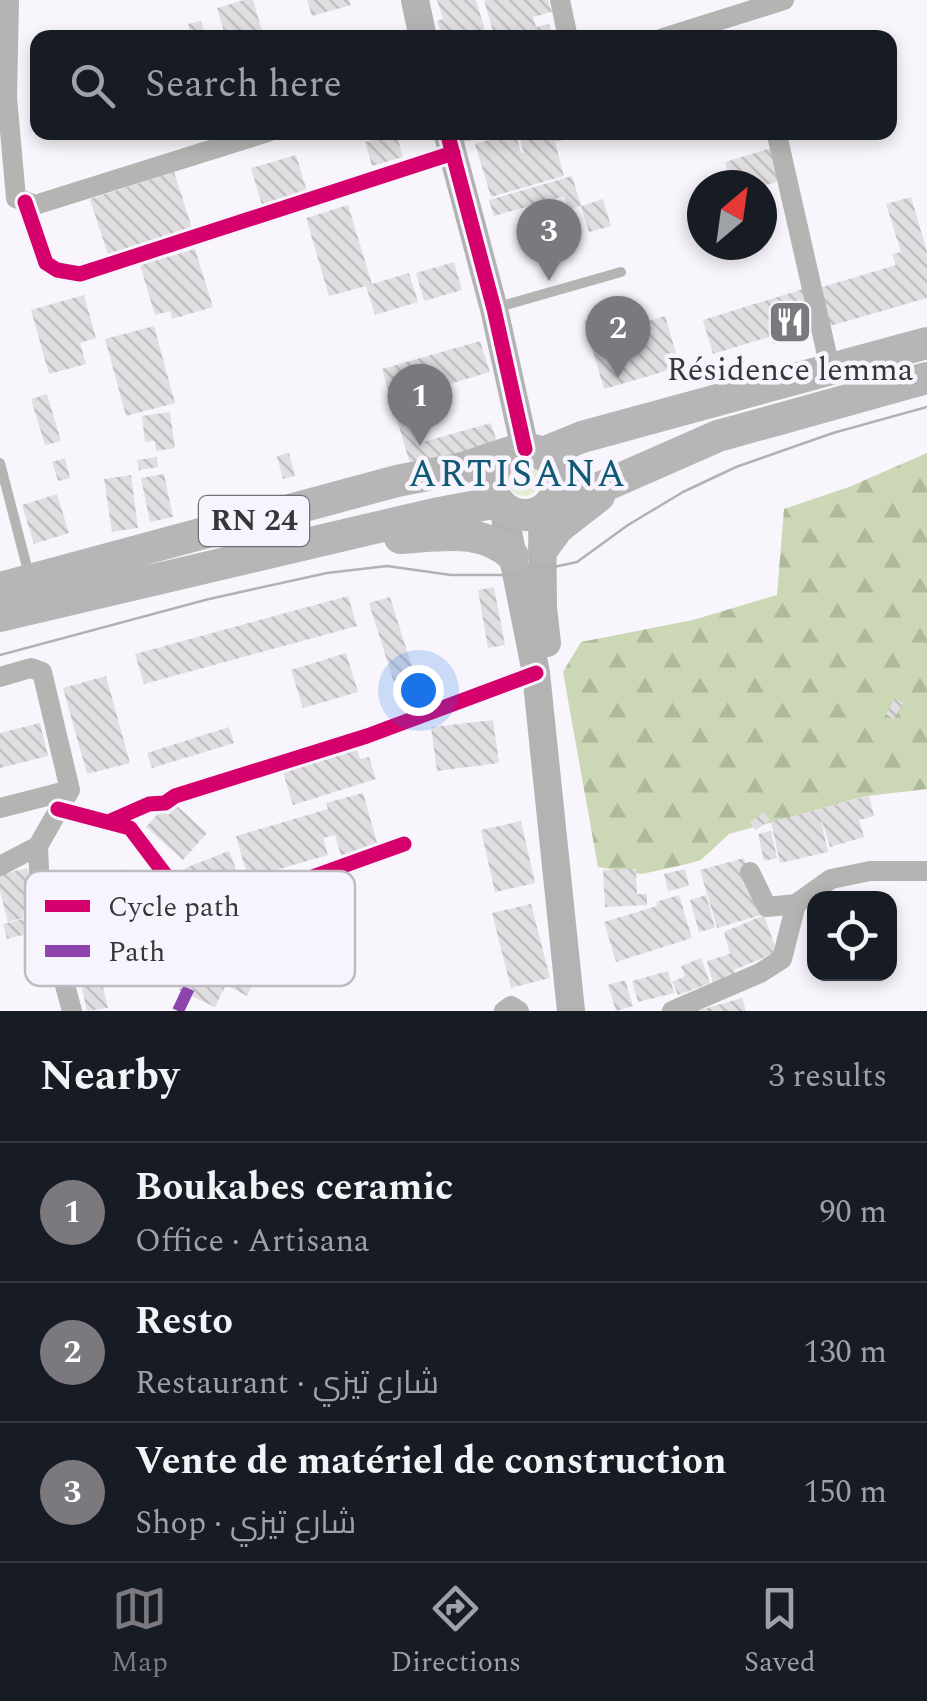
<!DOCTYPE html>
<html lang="en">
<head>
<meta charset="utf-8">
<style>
  body { margin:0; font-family:Spectral,Cairo,serif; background:#20242c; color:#f1f3f6 }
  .controls { position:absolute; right:30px; bottom:30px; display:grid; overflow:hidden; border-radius:20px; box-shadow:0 5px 15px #0003 }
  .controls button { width:90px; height:90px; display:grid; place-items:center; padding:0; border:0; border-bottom:2px solid #363941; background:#171b24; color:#f1f3f6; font:50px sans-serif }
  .compass { position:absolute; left:687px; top:170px; width:90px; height:90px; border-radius:50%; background:#171b24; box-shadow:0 5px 15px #0003; rotate:29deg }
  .you { position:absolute; left:418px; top:690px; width:35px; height:35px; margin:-25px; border:8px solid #fff; border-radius:50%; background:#1a73e8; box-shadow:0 0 0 15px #1a73e833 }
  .badge { display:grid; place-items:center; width:65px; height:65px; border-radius:50%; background:#7b797e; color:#fff; font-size:32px; font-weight:700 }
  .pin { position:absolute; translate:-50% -82px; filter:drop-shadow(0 2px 5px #0008) }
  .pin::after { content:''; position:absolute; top:52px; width:35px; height:30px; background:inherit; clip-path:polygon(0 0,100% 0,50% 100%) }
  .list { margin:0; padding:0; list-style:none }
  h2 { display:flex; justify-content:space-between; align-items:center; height:130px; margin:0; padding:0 40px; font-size:42px }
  h2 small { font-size:32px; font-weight:400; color:#9ea1a6 }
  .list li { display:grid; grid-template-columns:65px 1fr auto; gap:30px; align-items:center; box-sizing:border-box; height:140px; padding:0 40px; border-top:2px solid #363941 }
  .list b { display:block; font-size:38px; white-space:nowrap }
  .list p { margin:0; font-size:32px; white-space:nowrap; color:#9ea1a6 }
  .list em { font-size:32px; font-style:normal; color:#9ea1a6 }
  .icon { flex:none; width:55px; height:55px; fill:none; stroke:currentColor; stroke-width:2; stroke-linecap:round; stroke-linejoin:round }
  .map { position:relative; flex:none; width:927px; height:1011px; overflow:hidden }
  .search { position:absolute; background:#171b24; box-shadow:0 5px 15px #0003; left:30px; right:30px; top:30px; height:110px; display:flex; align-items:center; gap:25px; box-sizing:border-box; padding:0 35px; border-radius:20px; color:#9ea1a6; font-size:38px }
  .sheet { height:550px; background:#171b24 }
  nav { display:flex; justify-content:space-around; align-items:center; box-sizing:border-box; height:140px; border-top:2px solid #363941; background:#171b24; font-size:28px; color:#9ea1a6 }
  nav a { display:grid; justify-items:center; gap:5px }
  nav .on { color:#7b797e }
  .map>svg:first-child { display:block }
</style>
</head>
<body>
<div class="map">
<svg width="927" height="1011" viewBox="0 0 927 1011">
  <defs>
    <pattern id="forest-firs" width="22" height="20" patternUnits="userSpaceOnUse" patternTransform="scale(2.5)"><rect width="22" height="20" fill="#cbd7b5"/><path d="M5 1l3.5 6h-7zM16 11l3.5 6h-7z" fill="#afb99c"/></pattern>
    <pattern id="building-back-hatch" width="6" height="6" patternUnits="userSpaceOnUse" patternTransform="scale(2.5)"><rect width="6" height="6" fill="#e1dee2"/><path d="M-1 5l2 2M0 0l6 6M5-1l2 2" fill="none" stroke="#c2bfc3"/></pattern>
  </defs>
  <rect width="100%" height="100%" fill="#f8f6fc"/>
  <path fill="#e4edd5" d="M508 480a16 16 0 1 1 32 0a16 16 0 1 1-32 0Z"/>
  <path fill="url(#forest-firs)" d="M927,453V789L867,796L729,834L701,860L683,865L642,874L598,867L563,672L581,642L693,620L777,595L784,509L849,487Z"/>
  <path fill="url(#building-back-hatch)" d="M244,0H253L264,38H226L217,8Z
    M307,0H349L351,5L312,16Z
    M437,0H476L487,37L443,38L437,21L443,19Z
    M484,0H548L552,12L533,17L536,27L549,24L553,38H518L517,34L495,38Z
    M201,21L206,38H192L188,24Z
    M461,132H493V134L464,142Z
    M515,132L521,153H524L518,132L585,134L555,142L564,176L491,197L475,144Z
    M396,133L403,157L372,166L365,142Z
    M771,148L781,181L762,186L732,185L725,162Z
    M296,155L309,198L264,212L251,168Z
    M174,172L194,234L110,261L90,199Z
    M572,176L581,206L568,209L564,196L494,216L489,200Z
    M911,197L927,252V298L830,326L819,288L896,265L892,254L901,252L886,204Z
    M603,199L611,226L589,232L581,206Z
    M348,205L372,284L409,273L418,302L375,315L366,286L329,296L306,218Z
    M195,249L213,307L172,319L170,311L155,315L140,265Z
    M454,262L462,290L424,301L416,273Z
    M803,289L815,331L773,344L771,337L762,339L713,354L703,320Z
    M84,295L96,338L80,343L86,364L49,374L31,310Z
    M615,312L621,329L665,316L680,367L604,389L584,321Z
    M154,326L175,403L126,416L105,339Z
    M480,341L490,372L405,397L419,443L491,423L497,442L411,467L382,369Z
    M47,394L61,441L45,445L31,399Z
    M170,412L175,448L156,451L155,441L145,442L142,416Z
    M289,453L295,476L283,479L277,456Z
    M157,457L158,467L139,470L137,460Z
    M65,458L70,478L58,481L52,462Z
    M164,474L173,517L150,522L141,478Z
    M131,475L138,528L112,532L104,479Z
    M57,494L69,533L34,544L22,505Z
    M494,587L505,645L488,648L478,590Z
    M348,596L357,626L144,684L135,654Z
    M390,597L417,683L396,689L369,603Z
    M346,653L358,692L303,708L291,670Z
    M106,676L130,763L87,774L63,688Z
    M895,698L903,703L894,719L886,714Z
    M493,720L499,763L437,771L431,727Z
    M40,723L48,756L0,768V733Z
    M229,727L234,743L152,768L147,753Z
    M356,746L360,759L369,757L376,779L293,805L282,769Z
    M363,793L378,846L341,856L335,835L323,838L328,855L248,878L236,836L328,809L326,803Z
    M869,796L874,816L859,820L864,837L830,847L820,815L828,852L780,863L771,822Z
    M177,806L207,833L183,860L146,827L162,809L168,815Z
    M764,812L770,820L756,830L750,822Z
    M521,821L535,883L495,892L481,830Z
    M771,831L777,858L764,861L758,834Z
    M229,851L242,885L198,902L185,868Z
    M744,858L761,915L717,928L700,870Z
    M27,868L41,923L27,927L22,908L23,918L8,922L0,891V875Z
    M125,869L156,878L144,919L114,910Z
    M636,869L637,894H647V905L605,907L603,870Z
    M685,869L689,886L668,891L664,874Z
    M679,895L692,938L616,962L604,922L657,906L656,902Z
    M706,895L715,928L699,932L690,900Z
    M531,904L550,978L511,988L492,913Z
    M764,915L777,952L734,970L736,977L713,983L707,961L730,954L724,932Z
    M23,919L26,934L7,939L3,924Z
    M222,953L259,971L247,996L226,985L215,1007L179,990L192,963L212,973Z
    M701,958L710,983L678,995L672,982L685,976L681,966Z
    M668,971L674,993L638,1002L632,981Z
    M625,980L633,1006L616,1011L608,985Z
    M102,983L108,1008L87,1011L82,988Z
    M742,998L746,1011H700V1010Z"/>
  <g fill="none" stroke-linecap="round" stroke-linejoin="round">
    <path stroke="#b4b4b3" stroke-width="10" d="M495,308L621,272
      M0,463L29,575"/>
    <path stroke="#b4b4b3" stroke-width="20" d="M9,0L7,98L16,198L35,205L268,132
      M560,0L568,38
      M663,38L784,0
      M778,139L830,368
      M25,202L46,263L57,270L80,274L453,153
      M0,677L31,668L42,672L70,790L38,846L40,894L72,1011
      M0,808L70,790
      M58,809L130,828L198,918L404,844
      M108,822L149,804L165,803L175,796L367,736L536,673
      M0,866L38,846
      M750,872L767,907L796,904
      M504,1011L511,1006L519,1011
      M672,1011L760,973L782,959L796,904L831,879L870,871H927"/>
    <path stroke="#b3b3b3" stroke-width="28" d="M415,0L423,38
      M447,132L494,309L525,449
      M503,507L536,673L571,1011
      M542,510L543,607L547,643"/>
    <path stroke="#b7b6b7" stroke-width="32" d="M492 482a33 33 0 1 1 66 0a33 33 0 1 1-66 0Z
      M540,454L582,437L927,343
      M551,502L604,486L718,436L927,378
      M400,538C440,536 481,526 513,556
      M544,547L558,528L599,496
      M0,588L397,481L463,468L508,453
      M0,616L434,514L498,502"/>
    <path stroke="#b2b2b4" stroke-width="2.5" d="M0,655L209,599L327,573L387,566L451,575H517L577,562L628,525L683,492L736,467L833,433L927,407"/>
    <path stroke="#8e44ad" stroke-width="12" stroke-dasharray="25 12" stroke-linecap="butt" d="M178,1011L205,954L198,918"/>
    <g stroke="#f7f4fe" stroke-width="21">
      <path id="cycleway" d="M447,132L494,309L525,449
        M25,202L46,263L57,270L80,274L453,153
        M58,809L130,828L198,918L404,844
        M108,822L149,804L165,803L175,796L367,736L536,673"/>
    </g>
    <use href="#cycleway" stroke="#d6006c" stroke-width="15"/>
  </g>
  <defs>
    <g id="restaurant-square" transform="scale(2.25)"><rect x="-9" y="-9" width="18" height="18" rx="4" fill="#7b797e" stroke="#f7f4fe"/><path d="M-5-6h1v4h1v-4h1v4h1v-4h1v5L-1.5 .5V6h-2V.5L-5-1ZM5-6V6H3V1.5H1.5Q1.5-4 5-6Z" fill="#fff"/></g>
  </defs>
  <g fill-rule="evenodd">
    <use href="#restaurant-square" x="790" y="322"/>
  </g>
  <g text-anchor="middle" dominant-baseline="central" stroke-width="9" stroke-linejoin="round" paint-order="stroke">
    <rect fill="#f7f4fe" stroke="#716f75" stroke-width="2.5" x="199" y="496" width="110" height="50" rx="8"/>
    <g font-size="30" font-weight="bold" fill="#38363a">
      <text x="254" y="521">RN 24</text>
    </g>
    <g font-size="32" fill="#38363a" stroke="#f7f4fe">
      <text x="790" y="370">Résidence lemma</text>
    </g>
    <g font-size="38" letter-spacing="2.5" fill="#115a75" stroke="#f7f4fe">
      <text x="518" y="475">ARTISANA</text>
    </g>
  </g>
  <rect x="25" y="871" width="330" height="115" rx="15" fill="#f7f4fe" stroke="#bebbc3" stroke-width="2.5"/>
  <rect x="45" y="900" width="45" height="12" fill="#d6006c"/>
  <rect x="45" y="945" width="45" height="12" fill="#8e44ad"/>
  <g font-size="28" fill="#38363a">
    <text x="108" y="916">Cycle path</text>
    <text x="108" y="961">Path</text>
  </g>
</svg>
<div class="controls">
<button><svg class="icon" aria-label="locate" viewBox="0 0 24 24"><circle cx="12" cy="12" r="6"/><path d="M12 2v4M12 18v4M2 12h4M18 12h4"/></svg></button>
</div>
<svg class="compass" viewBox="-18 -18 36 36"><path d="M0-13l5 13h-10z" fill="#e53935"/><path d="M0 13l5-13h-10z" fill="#9ea1a6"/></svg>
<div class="you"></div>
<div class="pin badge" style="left:420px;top:446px">1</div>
<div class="pin badge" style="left:618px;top:378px">2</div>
<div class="pin badge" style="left:549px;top:281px">3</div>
<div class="search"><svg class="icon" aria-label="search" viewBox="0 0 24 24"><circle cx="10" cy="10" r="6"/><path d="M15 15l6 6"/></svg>Search here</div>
</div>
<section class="sheet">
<h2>Nearby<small>3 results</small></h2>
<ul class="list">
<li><span class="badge">1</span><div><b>Boukabes ceramic</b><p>Office · Artisana</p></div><em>90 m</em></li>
<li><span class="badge">2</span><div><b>Resto</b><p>Restaurant · شارع تيزي</p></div><em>130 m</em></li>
<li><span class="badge">3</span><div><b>Vente de matériel de construction</b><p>Shop · شارع تيزي</p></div><em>150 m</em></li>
</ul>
</section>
<nav>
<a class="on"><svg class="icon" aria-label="map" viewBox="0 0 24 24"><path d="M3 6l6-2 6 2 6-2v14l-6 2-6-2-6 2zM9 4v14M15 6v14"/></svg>Map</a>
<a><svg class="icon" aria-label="directions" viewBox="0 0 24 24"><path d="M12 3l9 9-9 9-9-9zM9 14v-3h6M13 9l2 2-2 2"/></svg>Directions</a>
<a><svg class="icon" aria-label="saved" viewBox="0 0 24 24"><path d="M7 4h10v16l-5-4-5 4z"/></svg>Saved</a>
</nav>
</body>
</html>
